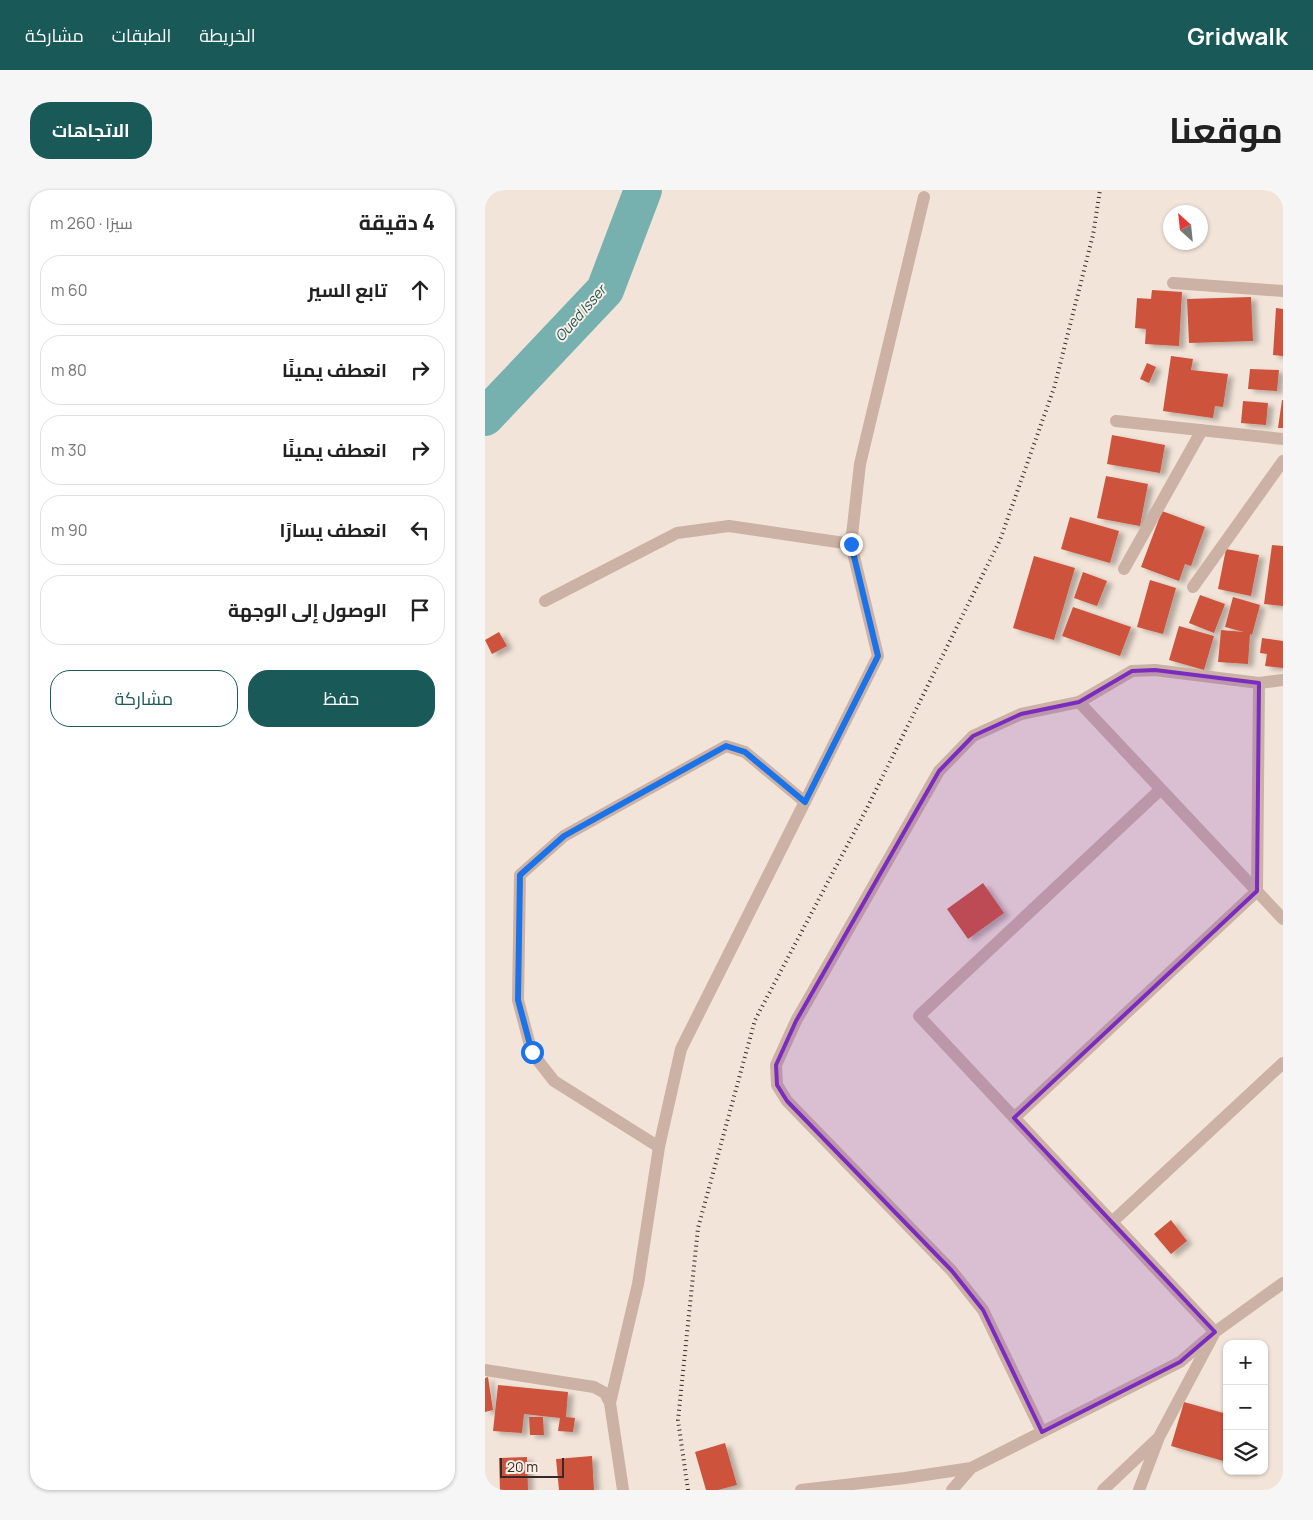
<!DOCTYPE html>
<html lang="ar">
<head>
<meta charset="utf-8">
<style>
  body { margin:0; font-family:Manrope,Cairo,sans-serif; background:#f6f6f6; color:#222; direction:rtl }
  .controls { position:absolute; right:15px; bottom:15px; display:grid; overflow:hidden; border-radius:10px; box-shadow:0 1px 4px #0004 }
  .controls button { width:45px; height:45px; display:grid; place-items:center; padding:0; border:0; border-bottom:1px solid #e0e0e0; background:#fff; color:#222; font:25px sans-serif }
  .compass { position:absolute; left:678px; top:15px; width:45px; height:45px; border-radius:50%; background:#fff; box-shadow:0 1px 4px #0004; rotate:333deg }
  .scale { position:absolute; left:15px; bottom:12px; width:64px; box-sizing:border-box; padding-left:5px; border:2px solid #362a26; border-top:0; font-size:14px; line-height:18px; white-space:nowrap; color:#362a26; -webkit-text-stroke:4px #faeee5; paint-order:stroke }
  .stop { position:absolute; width:15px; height:15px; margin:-11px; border:4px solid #1a73e8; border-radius:50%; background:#fff }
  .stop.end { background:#1a73e8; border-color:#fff; box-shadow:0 1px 5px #0008 }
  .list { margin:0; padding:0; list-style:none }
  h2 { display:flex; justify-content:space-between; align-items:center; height:65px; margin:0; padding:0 20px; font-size:21px }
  h2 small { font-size:16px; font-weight:400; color:#767676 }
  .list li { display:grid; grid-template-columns:32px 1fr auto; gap:15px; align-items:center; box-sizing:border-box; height:70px; margin:0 10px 10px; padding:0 10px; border:1px solid #e0e0e0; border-radius:20px }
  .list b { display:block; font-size:19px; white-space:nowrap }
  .list em { font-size:16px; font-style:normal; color:#767676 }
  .actions { display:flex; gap:10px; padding:15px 20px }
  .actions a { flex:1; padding:11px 0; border:1px solid #195958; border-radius:20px; text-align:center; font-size:18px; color:#195958 }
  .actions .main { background:#195958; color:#fff }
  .icon { flex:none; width:28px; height:28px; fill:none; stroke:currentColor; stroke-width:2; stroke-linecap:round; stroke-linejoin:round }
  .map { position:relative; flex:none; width:798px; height:1300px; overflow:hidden; direction:ltr; border-radius:20px }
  header { display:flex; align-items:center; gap:30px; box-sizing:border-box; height:70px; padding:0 25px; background:#195958; color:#fff }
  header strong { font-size:24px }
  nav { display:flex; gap:28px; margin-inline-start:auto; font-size:18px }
  .intro { display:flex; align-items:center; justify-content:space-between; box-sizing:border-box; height:120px; padding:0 30px }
  h1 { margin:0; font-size:35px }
  .button { padding:12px 22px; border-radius:20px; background:#195958; color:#fff; font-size:18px; font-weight:700 }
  main { display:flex; gap:30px; padding:0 30px }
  aside { flex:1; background:#fff; border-radius:20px; box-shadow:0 1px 4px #0004 }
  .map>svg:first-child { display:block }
</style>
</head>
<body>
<header>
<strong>Gridwalk</strong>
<nav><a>الخريطة</a><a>الطبقات</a><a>مشاركة</a></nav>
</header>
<div class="intro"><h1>موقعنا</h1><a class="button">الاتجاهات</a></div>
<main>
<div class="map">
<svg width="798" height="1300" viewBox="0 0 798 1300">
  <defs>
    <filter id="shadow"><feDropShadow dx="5.5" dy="3" stdDeviation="2.5" flood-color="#0004"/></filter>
  </defs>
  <rect width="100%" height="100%" fill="#f2e4d8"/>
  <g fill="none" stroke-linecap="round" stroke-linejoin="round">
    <path stroke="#76b1af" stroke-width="38" d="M0,227L120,100L158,0"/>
  </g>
  <path fill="#cd533c" filter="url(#shadow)" d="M667,100L697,102L694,156L660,154L661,139L650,138L652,108L666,109Z
    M766,107L768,151L704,153L702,109Z
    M791,118L798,119V166L788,165Z
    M686,166L708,169L706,180L743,184L738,217L730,216L728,228L678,221Z
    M662,173L671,177L664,193L655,189Z
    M765,179L794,180L792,201L763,199Z
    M797,210H798V238H793Z
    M758,211L783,213L781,235L756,233Z
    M627,245L680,255L675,283L622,274Z
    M621,286L663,294L655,336L612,328Z
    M677,321L720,337L706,376L700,374L694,391L656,377Z
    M585,327L634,341L625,373L576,359Z
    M787,355L798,356V416L779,414Z
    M741,359L774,365L766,406L733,399Z
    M549,366L590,378L569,450L528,438Z
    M598,382L622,391L612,416L589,408Z
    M665,390L691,398L678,444L652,437Z
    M715,405L740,414L729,443L704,433Z
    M748,407L775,415L767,445L765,444L763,474L733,472L736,440L759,442L740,437Z
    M588,417L646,437L635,466L577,446Z
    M694,436L729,446L719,480L684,470Z
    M14,442L22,456L7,464L0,450Z
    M777,448L798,451V478L780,476L782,464L775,463Z
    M498,693L519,723L483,749L462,719Z
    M686,1030L702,1051L686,1064L669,1044Z
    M3,1187L8,1220L0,1222V1188Z
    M13,1195L83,1202L81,1227L90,1228L88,1242L73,1241L75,1228L39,1224L37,1243L8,1241Z
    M699,1212L742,1224V1272L686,1256Z
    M44,1227H58L59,1245H45Z
    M240,1253L252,1295L233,1300H221L210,1262Z
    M107,1266L109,1300H74L71,1269Z
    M42,1267L43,1300H15L14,1268Z"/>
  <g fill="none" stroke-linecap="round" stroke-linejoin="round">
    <path stroke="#cbb2a4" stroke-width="12" d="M688,93L798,101
      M631,231L798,249
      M639,379L717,240
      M708,397L798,271
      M60,411L192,343L244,336L366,354
      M594,512L798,729
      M529,928L772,701L774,493
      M174,957L69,891L47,863L33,810L35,685L79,646L241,556L260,562L320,612
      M627,1032L798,873
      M0,1180L109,1197L120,1203L125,1213L138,1300
      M125,1213L153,1094L174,957L196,859L393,466L366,354L375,274L439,7
      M557,1242L498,1120L467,1081L302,911L292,895L291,875L311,831L454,581L488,546L536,524L594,512L647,481L670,480L774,493L798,490
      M316,1300L420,1288L486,1278L695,1172L730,1142L798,1093
      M467,1300L486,1278
      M618,1300L672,1249
      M654,1300L674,1247L730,1142L434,826L676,599"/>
    <path stroke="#362a26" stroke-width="4" stroke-dasharray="1 4" stroke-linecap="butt" d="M203,1300L193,1230L213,1038L270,830L382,618L515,350L569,198L608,45L615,0"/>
  </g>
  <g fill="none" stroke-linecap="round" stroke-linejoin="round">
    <path stroke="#1a73e8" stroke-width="6" d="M47,862L33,810L35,685L79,646L241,556L260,562L320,612L393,466L366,354"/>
  </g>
  <path fill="#7b2cbf" fill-opacity="0.2" stroke="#7b2cbf" stroke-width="4" stroke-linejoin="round" d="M670,480L774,493L772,701L529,928L730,1142L695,1172L557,1242L498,1120L467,1081L302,911L292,895L291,875L311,831L454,581L488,546L536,524L594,512L647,481Z"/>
  <g text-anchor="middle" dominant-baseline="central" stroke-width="4" stroke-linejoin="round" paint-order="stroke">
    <g font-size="14" font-style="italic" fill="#195958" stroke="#faeee5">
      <text transform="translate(95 123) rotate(-49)">Oued Isser</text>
    </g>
  </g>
</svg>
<div class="controls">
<button>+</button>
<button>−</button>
<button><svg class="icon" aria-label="layers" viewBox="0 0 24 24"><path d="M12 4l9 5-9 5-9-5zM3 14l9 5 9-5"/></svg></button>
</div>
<svg class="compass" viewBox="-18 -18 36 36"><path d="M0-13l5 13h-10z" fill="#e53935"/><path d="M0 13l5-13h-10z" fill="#767676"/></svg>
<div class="scale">20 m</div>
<div class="stop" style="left:47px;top:862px"></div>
<div class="stop end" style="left:366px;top:354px"></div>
</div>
<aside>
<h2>4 دقيقة<small>سيرًا · 260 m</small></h2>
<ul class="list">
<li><svg class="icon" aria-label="ahead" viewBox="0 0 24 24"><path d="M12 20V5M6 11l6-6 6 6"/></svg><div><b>تابع السير</b></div><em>60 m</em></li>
<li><svg class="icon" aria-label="right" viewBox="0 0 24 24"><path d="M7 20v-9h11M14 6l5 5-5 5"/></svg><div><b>انعطف يمينًا</b></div><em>80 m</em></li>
<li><svg class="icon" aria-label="right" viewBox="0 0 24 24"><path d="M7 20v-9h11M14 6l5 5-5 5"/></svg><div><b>انعطف يمينًا</b></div><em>30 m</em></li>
<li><svg class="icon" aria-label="left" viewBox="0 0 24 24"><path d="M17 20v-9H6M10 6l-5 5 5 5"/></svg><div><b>انعطف يسارًا</b></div><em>90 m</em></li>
<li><svg class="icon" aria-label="arrive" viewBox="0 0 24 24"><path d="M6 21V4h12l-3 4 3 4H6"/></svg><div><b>الوصول إلى الوجهة</b></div></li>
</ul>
<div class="actions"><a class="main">حفظ</a><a>مشاركة</a></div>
</aside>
</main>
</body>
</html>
